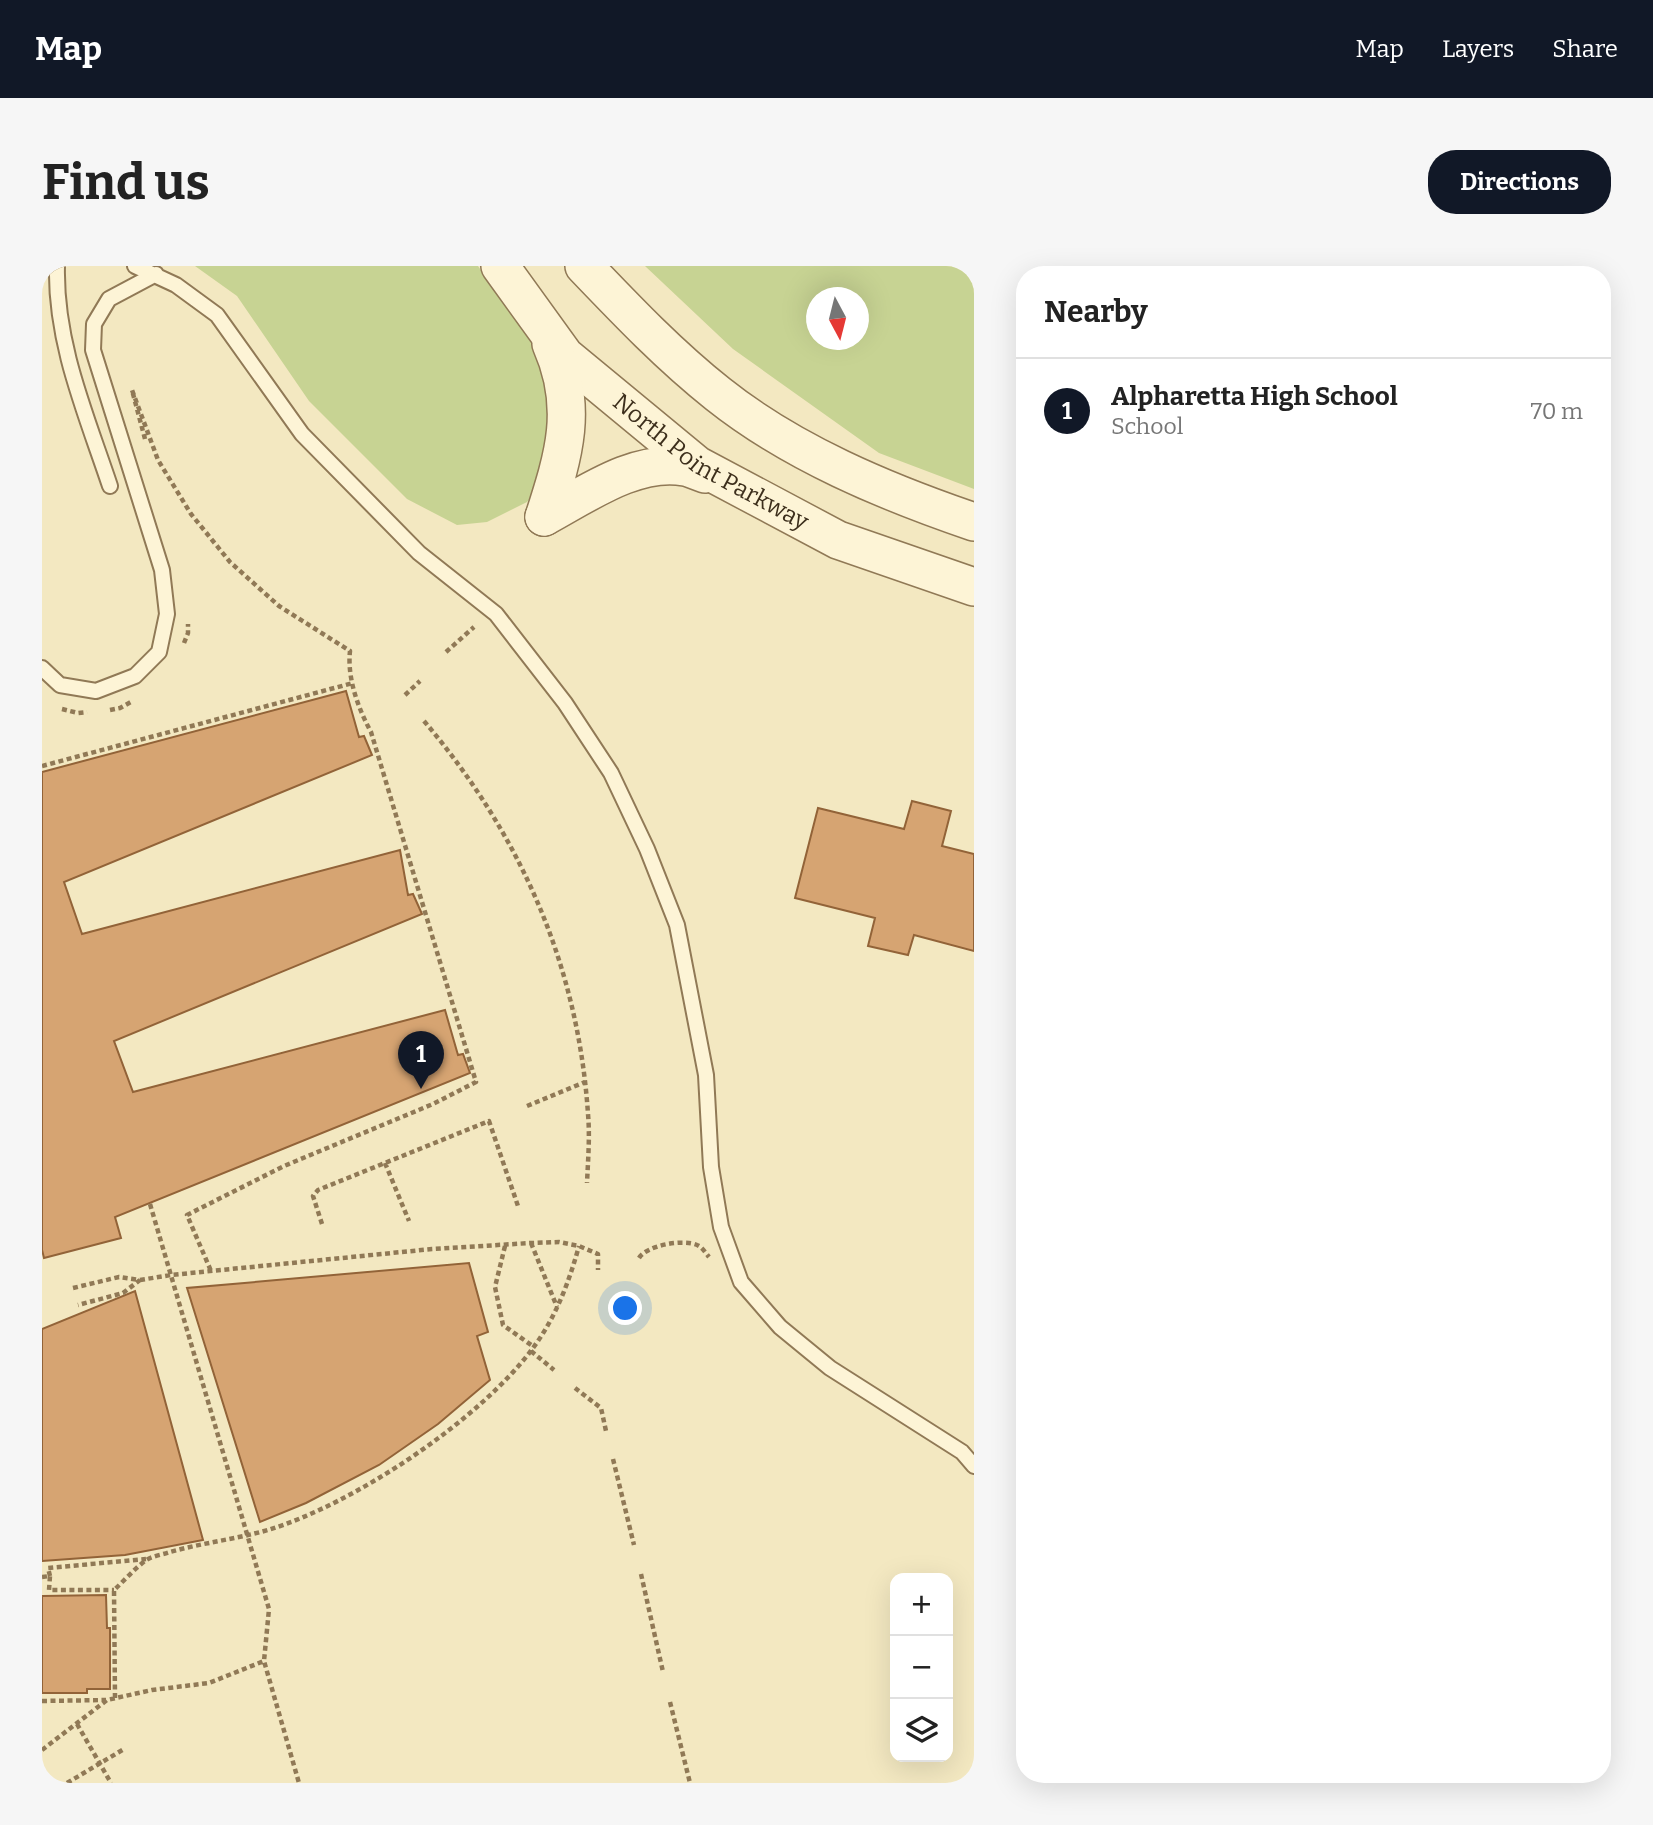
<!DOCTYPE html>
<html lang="en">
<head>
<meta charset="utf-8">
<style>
  body { margin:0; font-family:Bitter,serif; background:#f6f6f6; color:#222 }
  .controls { position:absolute; right:21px; bottom:21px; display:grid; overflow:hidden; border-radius:14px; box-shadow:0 7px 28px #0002 }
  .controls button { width:63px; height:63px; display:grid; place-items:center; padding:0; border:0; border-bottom:2px solid #e0e0e0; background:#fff; color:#222; font:35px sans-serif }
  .compass { position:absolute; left:764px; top:21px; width:63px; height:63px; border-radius:50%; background:#fff; box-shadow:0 7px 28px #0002; rotate:173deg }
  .you { position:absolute; left:584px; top:1043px; width:24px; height:24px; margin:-18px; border:5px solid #fff; border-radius:50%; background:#1a73e8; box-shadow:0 0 0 10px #1a73e833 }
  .badge { display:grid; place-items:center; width:46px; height:46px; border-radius:50%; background:#111827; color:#fff; font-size:23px; font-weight:700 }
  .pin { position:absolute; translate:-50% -58px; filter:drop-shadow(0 2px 4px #0008) }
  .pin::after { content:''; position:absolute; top:37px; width:24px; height:21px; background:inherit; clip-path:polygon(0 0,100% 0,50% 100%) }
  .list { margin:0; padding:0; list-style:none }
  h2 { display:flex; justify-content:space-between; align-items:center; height:91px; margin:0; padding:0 28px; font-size:30px }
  h2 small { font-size:23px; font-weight:400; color:#767676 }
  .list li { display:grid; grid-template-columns:46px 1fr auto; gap:21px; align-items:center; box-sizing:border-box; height:105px; padding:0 28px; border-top:2px solid #e0e0e0 }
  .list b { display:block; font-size:26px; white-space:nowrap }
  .list p { margin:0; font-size:23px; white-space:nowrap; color:#767676 }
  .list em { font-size:23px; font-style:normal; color:#767676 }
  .icon { flex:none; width:38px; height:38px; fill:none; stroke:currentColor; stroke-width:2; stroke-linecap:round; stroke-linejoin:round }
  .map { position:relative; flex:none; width:932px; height:1517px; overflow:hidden; border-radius:28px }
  header { display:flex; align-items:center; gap:42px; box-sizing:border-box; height:98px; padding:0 35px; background:#111827; color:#fff }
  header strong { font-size:33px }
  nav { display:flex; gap:38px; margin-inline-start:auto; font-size:24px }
  .intro { display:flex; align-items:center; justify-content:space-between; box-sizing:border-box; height:168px; padding:0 42px }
  h1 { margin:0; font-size:49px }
  .button { padding:18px 32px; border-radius:28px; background:#111827; color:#fff; font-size:24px; font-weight:700 }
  main { display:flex; gap:42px; padding:0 42px }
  aside { flex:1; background:#fff; border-radius:28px; box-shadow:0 7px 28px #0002 }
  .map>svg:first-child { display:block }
</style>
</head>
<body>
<header>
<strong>Map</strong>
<nav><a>Map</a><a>Layers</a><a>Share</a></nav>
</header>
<div class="intro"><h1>Find us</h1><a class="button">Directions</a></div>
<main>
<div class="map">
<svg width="932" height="1517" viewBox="0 0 932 1517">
  <rect width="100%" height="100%" fill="#f3e8c1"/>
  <path fill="#c7d393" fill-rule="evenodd" d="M153,0H436L497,88L520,146L508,206L485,236L445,256L415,259L365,233L267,135L195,30Z
    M603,0H932V223L837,187L691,83ZM774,32H816V74H774Z"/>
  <path fill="#d6a472" stroke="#926338" stroke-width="2" d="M304,425L317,471L322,470L330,489L22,616L40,668L358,584L366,629L371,628L380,648L72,775L91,826L403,744L416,789L421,788L428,807L73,951L79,972L2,992L0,984V506Z
    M870,535L909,545L900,580L932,588V685L872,669L866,689L826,680L833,652L753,632L776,542L862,563Z
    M427,997L446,1066L435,1070L448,1114L396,1158L337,1199L264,1237L218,1256L145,1022Z
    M93,1025L161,1274L83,1289L0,1295V1063Z
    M64,1329L65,1362H68V1423H45V1427H0V1330Z"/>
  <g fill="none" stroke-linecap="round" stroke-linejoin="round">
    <g stroke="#907956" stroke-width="18">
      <path id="service" d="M15,0C13,77 44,148 68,220
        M93,0L134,19L175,49L260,168L377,287L454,348L523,437L569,507L605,583L635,659L664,809L669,901L679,961L699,1016L738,1061L788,1102L920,1186L932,1200
        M0,402L18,419L54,425L93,410L117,386L125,348L120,304L51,84L52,58L67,33L114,8"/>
    </g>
    <g stroke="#907956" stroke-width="40">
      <g id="tertiary">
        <path id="s1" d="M458,0L523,90L655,199L796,274L932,321"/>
        <path d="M542,0C585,45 628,90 676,128C750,187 844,226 932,256"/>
        <path d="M502,251C543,229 594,192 643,201C649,202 657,206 663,208"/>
        <path d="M502,251C522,189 537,141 509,78"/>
      </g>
    </g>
    <path stroke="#907956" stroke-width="4.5" stroke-dasharray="5 3.5" stroke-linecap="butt" d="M103,173L90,124L116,194L149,248L188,296L237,340L308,385C305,412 316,442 329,466L434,816L391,838L242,900L145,949L169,1005
      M142,377L146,367V358
      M404,386L432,361
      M363,429L378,415
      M20,443L36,447L45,446
      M68,444L78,442L89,436
      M382,455C478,568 536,699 546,848C548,871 546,894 545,917
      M0,500L311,417
      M485,840L543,816
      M343,897L367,955
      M108,938L227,1343L222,1395L257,1517
      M280,958L271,930L276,924L447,855L477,943
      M489,977L515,1041
      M463,980L453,1021L461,1059L492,1081
      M597,992C605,979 641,973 655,979C660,981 663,986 667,991
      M98,1014L129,1009L390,983L489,977L517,976L537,980L556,988V1004
      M31,1022L77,1011L98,1014L81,1027L36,1039
      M489,1085L512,1104
      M533,1122L559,1142L564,1165
      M571,1193L592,1279
      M599,1308L621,1406
      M8,1310L6,1302L104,1293
      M0,1311L8,1310L7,1324H72
      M73,1432L72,1324C82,1315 92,1303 103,1295C109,1290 120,1289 128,1286C160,1277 194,1273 226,1264C312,1238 438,1154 491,1082C514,1051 527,1016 537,980
      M0,1435L64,1434
      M628,1436L648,1517
      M35,1458L69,1517
      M0,1484L65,1434L110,1424L167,1417L222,1395
      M25,1517L82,1483"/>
    <use href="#service" stroke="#fdf4d6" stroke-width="14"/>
    <use href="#tertiary" stroke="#fdf4d6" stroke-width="37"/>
  </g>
  <g text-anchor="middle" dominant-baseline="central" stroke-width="7" stroke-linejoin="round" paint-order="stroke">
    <g font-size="24" fill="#3d2f1c" stroke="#faf1d2">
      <text stroke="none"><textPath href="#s1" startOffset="292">North Point Parkway</textPath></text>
    </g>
  </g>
</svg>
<div class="controls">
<button>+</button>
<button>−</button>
<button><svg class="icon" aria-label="layers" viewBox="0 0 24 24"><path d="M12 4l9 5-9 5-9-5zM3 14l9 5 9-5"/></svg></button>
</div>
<svg class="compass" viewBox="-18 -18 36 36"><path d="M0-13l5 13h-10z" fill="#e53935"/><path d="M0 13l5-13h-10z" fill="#767676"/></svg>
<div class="you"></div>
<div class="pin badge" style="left:379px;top:823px">1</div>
</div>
<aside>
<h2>Nearby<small></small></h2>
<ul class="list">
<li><span class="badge">1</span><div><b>Alpharetta High School</b><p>School</p></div><em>70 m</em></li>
</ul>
</aside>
</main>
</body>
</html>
